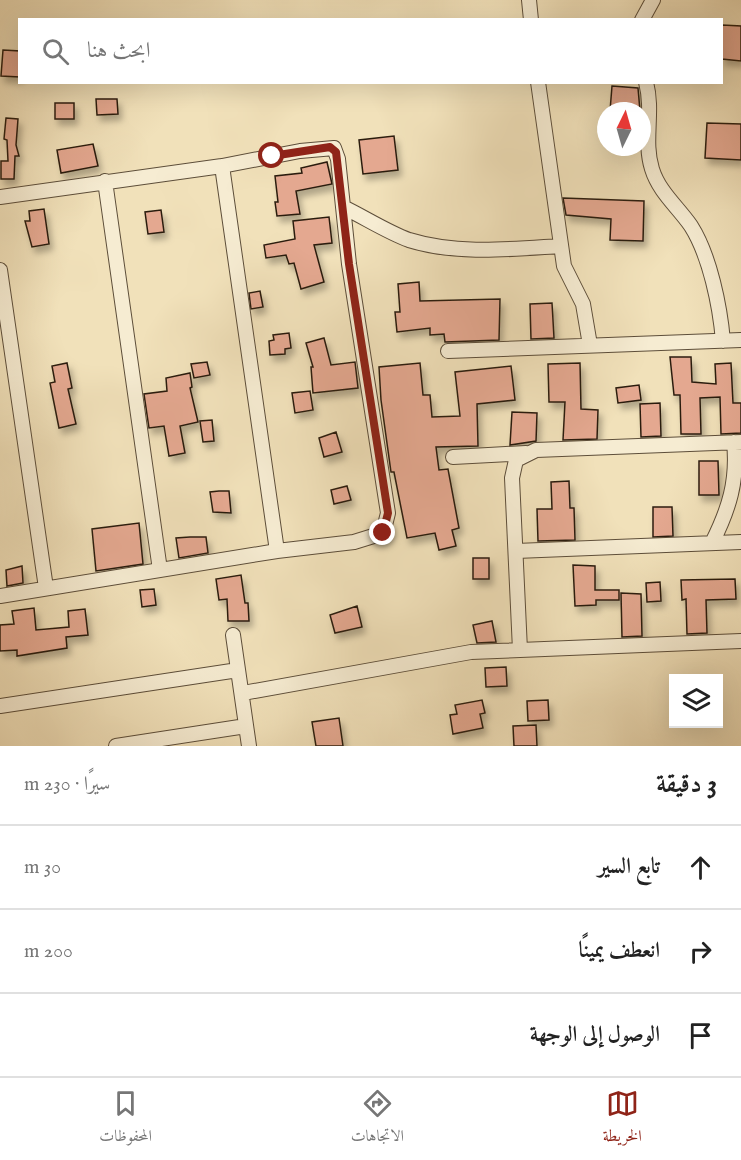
<!DOCTYPE html>
<html lang="ar">
<head>
<meta charset="utf-8">
<style>
  body { margin:0; font-family:"IM FELL English",Amiri,serif; background:#f2f2f2; color:#222; direction:rtl }
  .controls { position:absolute; right:18px; bottom:18px; display:grid; overflow:hidden; border-radius:0px; box-shadow:0 6px 24px #0002 }
  .controls button { width:54px; height:54px; display:grid; place-items:center; padding:0; border:0; border-bottom:2px solid #e0e0e0; background:#fff; color:#222; font:30px sans-serif }
  .compass { position:absolute; left:597px; top:102px; width:54px; height:54px; border-radius:50%; background:#fff; box-shadow:0 6px 24px #0002; rotate:5deg }
  .stop { position:absolute; width:18px; height:18px; margin:-14px; border:4px solid #8f2418; border-radius:50%; background:#fff }
  .stop.end { background:#8f2418; border-color:#fff; box-shadow:0 2px 6px #0008 }
  .list { margin:0; padding:0; list-style:none }
  h2 { display:flex; justify-content:space-between; align-items:center; height:78px; margin:0; padding:0 24px; font-size:26px }
  h2 small { font-size:20px; font-weight:400; color:#767676 }
  .list li { display:grid; grid-template-columns:39px 1fr auto; gap:18px; align-items:center; box-sizing:border-box; height:84px; padding:0 24px; border-top:2px solid #e0e0e0 }
  .list b { display:block; font-size:22px; white-space:nowrap }
  .list em { font-size:20px; font-style:normal; color:#767676 }
  .icon { flex:none; width:33px; height:33px; fill:none; stroke:currentColor; stroke-width:2; stroke-linecap:round; stroke-linejoin:round }
  .map { position:relative; flex:none; width:741px; height:746px; overflow:hidden; direction:ltr }
  .search { position:absolute; background:#fff; box-shadow:0 6px 24px #0002; left:18px; right:18px; top:18px; height:66px; display:flex; align-items:center; gap:15px; box-sizing:border-box; padding:0 21px; border-radius:0px; color:#767676; font-size:22px }
  .sheet { height:330px; background:#fff }
  nav { display:flex; justify-content:space-around; align-items:center; box-sizing:border-box; height:84px; border-top:2px solid #e0e0e0; background:#fff; font-size:16px; color:#767676 }
  nav a { display:grid; justify-items:center; gap:3px }
  nav .on { color:#8f2418 }
  .map>svg:first-child { display:block }
</style>
</head>
<body>
<div class="map">
<svg width="741" height="746" viewBox="0 0 741 746">
  <defs>
    <filter id="shadow"><feDropShadow dx="3.5" dy="6" stdDeviation="3" flood-color="#0004"/></filter>
  </defs>
  <rect width="100%" height="100%" fill="#f1e1ba"/>
  <filter id="stains"><feTurbulence type="fractalNoise" baseFrequency=".00333" numOctaves="4"/><feColorMatrix values="0 0 0 0 .2 0 0 0 0 .09 0 0 0 0 .02 0 0 0 .5 -.17"/></filter>
  <radialGradient id="worn" r=".72"><stop offset=".6" stop-color="#630" stop-opacity="0"/><stop offset="1" stop-color="#630" stop-opacity=".3"/></radialGradient>
  <path fill="#e4a890" stroke="#2c1d0f" stroke-width="1.5" filter="url(#shadow)" d="M722,25L741,26V61L722,59Z
    M3,50L20,51V77L1,76Z
    M612,86L638,88L640,111H610Z
    M96,99H117L118,114L97,115Z
    M55,103H74V119H55Z
    M6,118L18,119L16,145L19,156H15L14,179H1V161H8L7,140L4,139Z
    M707,123L741,124V160L705,158Z
    M394,136L398,170L363,174L359,140Z
    M93,144L98,166L61,173L57,150Z
    M327,162L332,184L296,191L300,214L277,216L275,202H278L275,176L302,173L301,168Z
    M563,198L644,201L643,241L610,240L611,219L566,215Z
    M44,209L49,244L32,247L25,221H30L29,211Z
    M161,210L164,232L148,234L145,212Z
    M329,217L332,243L314,245L324,282L301,289L294,263L289,264L286,255L266,258L264,245L295,239L293,221Z
    M419,282L420,301L500,299L499,340L445,342L444,334L430,335V328L397,332L395,312H400L398,284Z
    M260,291L263,307L251,309L249,293Z
    M552,303L554,338L531,339L530,304Z
    M289,333L291,348L285,349V354L270,355L269,341L274,340L273,335Z
    M324,338L331,365L355,362L358,388L313,393L311,367H313L306,343Z
    M670,357H691L692,382L716,384L715,364L731,363L733,403H741V433L721,434L720,397L700,398L701,434H681L680,395H674Z
    M207,362L210,375L194,378L191,364Z
    M67,363L72,388L68,389L76,424L59,428L50,383L55,382L52,366Z
    M420,363L423,395H430L432,417L460,416L455,372L511,366L515,400L477,404L478,446L436,447L439,470L448,469L459,528L452,530L456,546L439,550L435,533L407,538L394,472H391L381,400L379,367Z
    M580,363L581,409L598,410L597,439L563,440L565,402H549L548,364Z
    M190,373L192,387L190,388L198,422L180,426L185,453L169,456L164,426L149,428L144,394L167,391L166,378Z
    M639,385L641,400L618,403L616,388Z
    M310,391L313,410L295,413L292,393Z
    M660,403L661,436L641,437L640,404Z
    M512,412L537,413L536,441L510,445Z
    M212,420L214,441L203,442L200,421Z
    M336,432L342,452L324,457L319,438Z
    M699,461H718L719,495H699Z
    M569,481L570,508H574L575,540L538,541L537,509H552L551,482Z
    M347,486L351,500L334,504L331,490Z
    M219,491H229L231,513L213,512L210,492Z
    M653,507H672L673,536L653,537Z
    M139,523L143,564L96,571L92,529Z
    M190,537H206L208,553L179,558L176,538Z
    M473,558H489V579H473Z
    M573,565L595,566V590H619V600H596V605L575,606Z
    M22,566L23,583L7,586L6,570Z
    M241,575L245,603H248L249,621H228L227,599L219,600L216,579Z
    M735,579L736,599L706,600L707,633L687,634L686,599L682,600L681,580Z
    M660,582L661,601L647,602L646,583Z
    M154,589L156,605L142,607L140,590Z
    M621,593L641,594L642,636L622,637Z
    M357,606L362,627L335,633L330,615Z
    M34,608L36,630L69,627L68,611L85,609L88,635L66,637L67,648L17,656V650L0,651V625L14,624L12,611Z
    M492,621L496,642L477,643L473,625Z
    M506,667L507,686L486,687L485,668Z
    M482,700L485,713L480,714L483,728L453,734L450,715L457,714L455,705Z
    M548,700L549,720L528,721L527,701Z
    M339,718L343,746H316L312,722Z
    M536,725L537,746H514L513,726Z"/>
  <g fill="none" stroke-linecap="round" stroke-linejoin="round">
    <g stroke="#5d4e3a" stroke-width="16">
      <path id="street" d="M529,0L531,20
        M642,20L653,0
        M538,82L564,266L583,304L590,345
        M646,82C654,113 643,140 652,169C659,192 678,207 691,226C710,256 720,306 723,341
        M222,166L277,551
        M105,181L160,570
        M0,197L222,166L300,151L334,148L338,159L349,264L388,513L383,533L354,542L277,551L0,596
        M343,207C364,217 387,232 409,240C457,255 512,249 561,246
        M0,270L46,588
        M448,351L741,340
        M741,442L536,450L516,460L512,478L520,650L741,641
        M453,457L526,453
        M712,543C729,509 738,481 734,442
        M516,551L741,542
        M233,635L249,746
        M243,693L471,652L520,650
        M0,706L238,670
        M116,746L246,726"/>
    </g>
    <use href="#street" stroke="#f6ecd2" stroke-width="14"/>
  </g>
  <g fill="none" stroke-linecap="round" stroke-linejoin="round">
    <path stroke="#8f2418" stroke-width="8" d="M272,156L330,147L336,152L349,264L388,513L383,533"/>
  </g>
  <rect width="100%" height="100%" filter="url(#stains)"/>
  <rect width="100%" height="100%" fill="url(#worn)"/>
</svg>
<div class="controls">
<button><svg class="icon" aria-label="layers" viewBox="0 0 24 24"><path d="M12 4l9 5-9 5-9-5zM3 14l9 5 9-5"/></svg></button>
</div>
<svg class="compass" viewBox="-18 -18 36 36"><path d="M0-13l5 13h-10z" fill="#e53935"/><path d="M0 13l5-13h-10z" fill="#767676"/></svg>
<div class="stop" style="left:272px;top:156px"></div>
<div class="stop end" style="left:383px;top:533px"></div>
<div class="search"><svg class="icon" aria-label="search" viewBox="0 0 24 24"><circle cx="10" cy="10" r="6"/><path d="M15 15l6 6"/></svg>ابحث هنا</div>
</div>
<section class="sheet">
<h2>3 دقيقة<small>سيرًا · 230 m</small></h2>
<ul class="list">
<li><svg class="icon" aria-label="ahead" viewBox="0 0 24 24"><path d="M12 20V5M6 11l6-6 6 6"/></svg><div><b>تابع السير</b></div><em>30 m</em></li>
<li><svg class="icon" aria-label="right" viewBox="0 0 24 24"><path d="M7 20v-9h11M14 6l5 5-5 5"/></svg><div><b>انعطف يمينًا</b></div><em>200 m</em></li>
<li><svg class="icon" aria-label="arrive" viewBox="0 0 24 24"><path d="M6 21V4h12l-3 4 3 4H6"/></svg><div><b>الوصول إلى الوجهة</b></div></li>
</ul>
</section>
<nav>
<a class="on"><svg class="icon" aria-label="map" viewBox="0 0 24 24"><path d="M3 6l6-2 6 2 6-2v14l-6 2-6-2-6 2zM9 4v14M15 6v14"/></svg>الخريطة</a>
<a><svg class="icon" aria-label="directions" viewBox="0 0 24 24"><path d="M12 3l9 9-9 9-9-9zM9 14v-3h6M13 9l2 2-2 2"/></svg>الاتجاهات</a>
<a><svg class="icon" aria-label="saved" viewBox="0 0 24 24"><path d="M7 4h10v16l-5-4-5 4z"/></svg>المحفوظات</a>
</nav>
</body>
</html>
